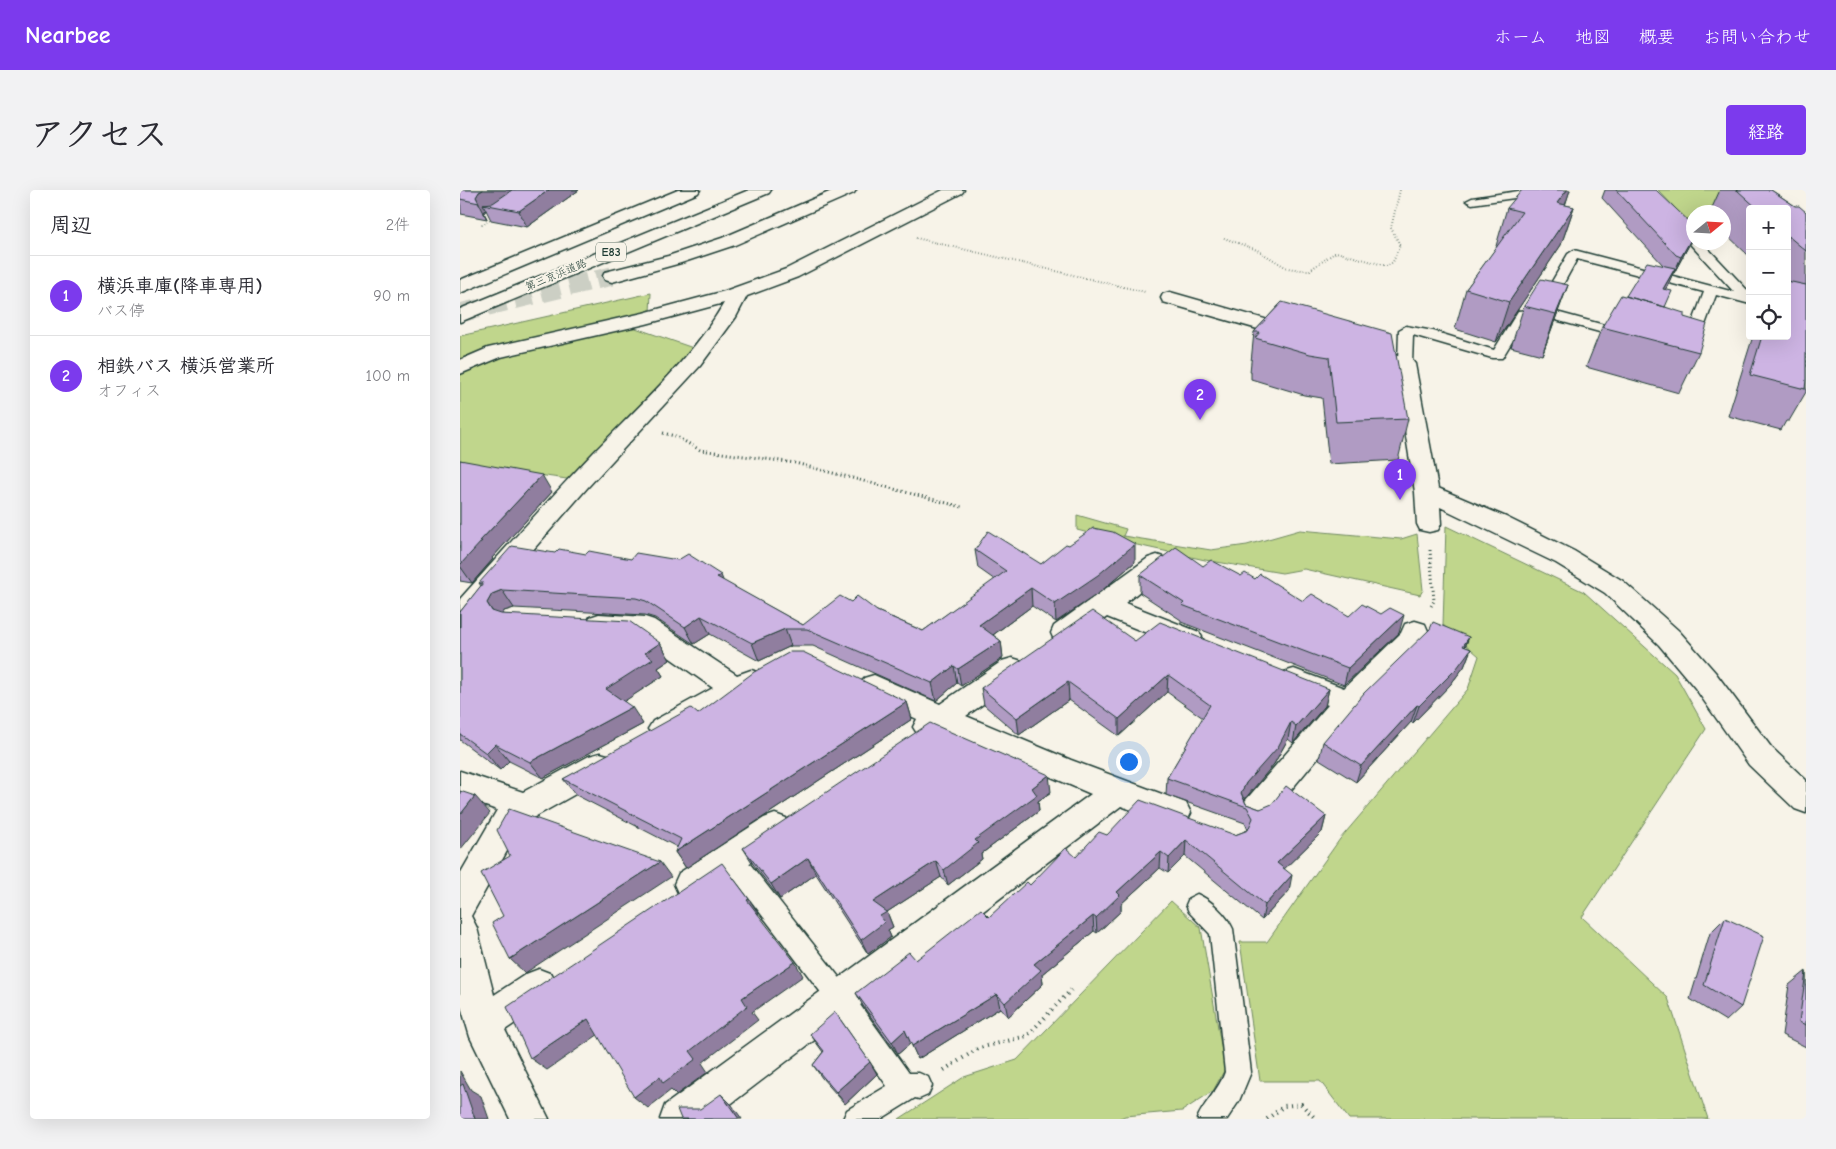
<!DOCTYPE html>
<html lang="ja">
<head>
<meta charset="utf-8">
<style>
  body { margin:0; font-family:"Comic Neue","Klee One",sans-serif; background:#f2f2f3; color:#2b2b33 }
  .controls { position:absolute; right:15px; top:15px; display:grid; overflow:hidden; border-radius:5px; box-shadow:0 5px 20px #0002 }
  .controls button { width:45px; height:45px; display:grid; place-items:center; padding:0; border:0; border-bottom:1px solid #e1e1e2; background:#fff; color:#2b2b33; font:25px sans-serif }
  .compass { position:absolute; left:1226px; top:15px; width:45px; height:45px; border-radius:50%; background:#fff; box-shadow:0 5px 20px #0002; rotate:72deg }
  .you { position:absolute; left:668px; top:571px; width:18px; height:18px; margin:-12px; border:4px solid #fff; border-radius:50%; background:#1a73e8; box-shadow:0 0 0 8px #1a73e833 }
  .badge { display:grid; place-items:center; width:32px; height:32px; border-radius:50%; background:#7c3aed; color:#fff; font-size:16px; font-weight:700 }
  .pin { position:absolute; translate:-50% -41px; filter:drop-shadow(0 1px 2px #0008) }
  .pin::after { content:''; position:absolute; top:26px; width:18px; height:15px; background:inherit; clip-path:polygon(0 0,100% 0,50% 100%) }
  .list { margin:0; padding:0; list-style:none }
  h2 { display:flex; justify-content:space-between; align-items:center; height:65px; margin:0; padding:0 20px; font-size:21px }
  h2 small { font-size:16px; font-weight:400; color:#7c7c81 }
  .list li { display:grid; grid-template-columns:32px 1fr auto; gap:15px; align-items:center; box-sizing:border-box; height:80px; padding:0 20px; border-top:1px solid #e1e1e2 }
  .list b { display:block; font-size:19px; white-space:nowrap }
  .list p { margin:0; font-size:16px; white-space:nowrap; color:#7c7c81 }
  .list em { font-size:16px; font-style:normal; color:#7c7c81 }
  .icon { flex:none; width:28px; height:28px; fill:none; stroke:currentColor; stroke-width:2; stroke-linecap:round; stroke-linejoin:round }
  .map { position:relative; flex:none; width:1346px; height:929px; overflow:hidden; border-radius:5px }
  header { display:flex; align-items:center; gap:30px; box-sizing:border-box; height:70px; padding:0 25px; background:#7c3aed; color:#fff }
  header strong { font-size:24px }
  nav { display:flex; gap:28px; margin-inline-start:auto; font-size:18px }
  .intro { display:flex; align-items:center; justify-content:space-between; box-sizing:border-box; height:120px; padding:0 30px }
  h1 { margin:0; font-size:35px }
  .button { padding:12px 22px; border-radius:5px; background:#7c3aed; color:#fff; font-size:18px; font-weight:700 }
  main { display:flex; gap:30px; padding:0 30px }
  aside { flex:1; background:#fff; border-radius:5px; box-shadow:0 5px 20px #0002 }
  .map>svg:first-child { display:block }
</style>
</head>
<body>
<header>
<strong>Nearbee</strong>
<nav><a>ホーム</a><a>地図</a><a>概要</a><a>お問い合わせ</a></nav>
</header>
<div class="intro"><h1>アクセス</h1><a class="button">経路</a></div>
<main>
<aside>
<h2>周辺<small>2件</small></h2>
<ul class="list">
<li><span class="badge">1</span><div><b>横浜車庫(降車専用)</b><p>バス停</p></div><em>90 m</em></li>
<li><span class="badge">2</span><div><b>相鉄バス 横浜営業所</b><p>オフィス</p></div><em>100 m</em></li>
</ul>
</aside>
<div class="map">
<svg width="1346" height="929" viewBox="0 0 1346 929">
  <rect width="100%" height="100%" fill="#f7f3e8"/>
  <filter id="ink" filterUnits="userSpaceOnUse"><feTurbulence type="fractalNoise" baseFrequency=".02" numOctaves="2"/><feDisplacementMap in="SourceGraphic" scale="10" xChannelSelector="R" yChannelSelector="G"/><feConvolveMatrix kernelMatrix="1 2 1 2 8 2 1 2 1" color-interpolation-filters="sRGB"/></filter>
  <g filter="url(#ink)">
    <path fill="#c0d68c" stroke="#708a60" d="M1198,0H1282L1290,19L1264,22H1234L1233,37Z
      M191,103L190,122L149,131L161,133L239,160L114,290L0,274V146Z
      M617,325L666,339L663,346L751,360L787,355L840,340L941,349L957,344L963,400L960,405L844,379L822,383L745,370L659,351L617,340Z
      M986,336L1124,402L1215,484L1246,539L1122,727L1208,808L1248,929H889L860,891H800L780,752H807L880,649L1008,499L1019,466L983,435Z
      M711,711L741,738L765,879L753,901L722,921L665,926L658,929H439L504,887L557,870Z"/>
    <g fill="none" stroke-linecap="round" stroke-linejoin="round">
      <path stroke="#cccfc4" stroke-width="19" stroke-dasharray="19 9" stroke-linecap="butt" d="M0,123L152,86"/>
      <g stroke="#1f3d34" stroke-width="3">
        <path id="service" d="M1065,0H1095L1089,3L1012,14L1006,11L1012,8Z
          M1231,49H1234V52H1242L1290,103V114L1256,105L1236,159L1231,160L1224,156L1244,102L1117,69L1089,120L1170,142L1172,145L1170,148L1165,149L1081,126L1067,127L1042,168H1032L953,145L952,174L945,178L938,174L939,140L946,136L973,141L1034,160L1058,121L1076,119L1108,64L1114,60L1274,102L1231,55L1229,52Z
          M271,657L279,660L390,801L449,883H459L468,887L472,896L468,905L459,909L455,908L421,929H383L387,920L427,896L372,817L263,674L260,667L263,660Z
          M737,704C751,710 767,725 773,739L791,882L779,911L767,929H737C744,912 759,900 765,882L750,744L729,722L726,715L729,708Z"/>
      </g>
      <g stroke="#1f3d34" stroke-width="3">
        <path id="minor" d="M483,0H504L502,3L338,87L287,106L276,127L240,176L128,297L9,433L0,436V409C44,360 88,310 134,262C180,215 231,170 264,113L186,134L41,167L0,184V170L28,158L183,123L265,101L326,79Z
          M710,102L843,140L846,144L843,148L836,150L703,112L701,108L703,104Z
          M902,156L952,170L955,174L978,298L1046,327L1114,361L1163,391L1219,441L1255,482L1311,557L1346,590V623L1335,619L1289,575L1235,498L1199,455L1145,403L1096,373L980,317L981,334L978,340L969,342L960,340L957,334L955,302L935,178L895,166L892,162L895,158Z
          M697,365L706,368L710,374L706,380L665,413L739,442L743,449L739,456L729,459L719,456L647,427C631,438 614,456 594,450L591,443L594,436L688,368Z
          M139,424L185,427L194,430L277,485L291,480L301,483L305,491L301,499L213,547L203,551L193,547L188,539L193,531L253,498L179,446L139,444L130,441L126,434L130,427Z
          M955,431L965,434L968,441L963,455L898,519L807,629L796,633L785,629L780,620L785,611L868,515L824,498L820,490L824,482L834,479L884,498L941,443L945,434Z
          M552,468L562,471L566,479L562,487L506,526L611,570L726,613L731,623L726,633L715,636L661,616L251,929H200L205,915L631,604L484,541L468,549L458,545L453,537L457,529L404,504L400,496L404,488L414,485L480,514L542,471Z
          M140,563L151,566L155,575L151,584L62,634L11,726L17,738L34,805L66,784L79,779L92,784L97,796L92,808L45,840L89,929H50L10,847L0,813V684L37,620L0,607V581L63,602L129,566Z
          M315,624L326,628L331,638L326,648L243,705L231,709L219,705L214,694L219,683L304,628Z"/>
      </g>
      <g stroke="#1f3d34" stroke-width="3">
        <path id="motorway" d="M218,0H240L238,3L0,103V90Z
          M289,0H311L309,3L0,132V119Z
          M374,0H396L394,3L275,55L221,73L152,92L145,90L143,86L145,82L208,66L262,48Z"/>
      </g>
      <path stroke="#1f3d34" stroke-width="2" stroke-dasharray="0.5 2.5" stroke-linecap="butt" d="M22,35L34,27
        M456,48L685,102
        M764,48L797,60L827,78L842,80H850L876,62L927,76L933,72L940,55L931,38L940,0"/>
      <path stroke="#1f3d34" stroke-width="3" stroke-dasharray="1 3" stroke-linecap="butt" d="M203,243L215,246L240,260L335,273L502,317
        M970,360L974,411L970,418"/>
      <path stroke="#1f3d34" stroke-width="4" stroke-dasharray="1 4.5" stroke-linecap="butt" d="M484,880L519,858L567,846L611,800
        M807,929L824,916L841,914L856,929"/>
      <use href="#service" fill="#f7f3e8" fill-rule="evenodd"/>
      <use href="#minor" fill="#f7f3e8" fill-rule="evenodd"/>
      <use href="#motorway" fill="#f7f3e8" fill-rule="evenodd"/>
    </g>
    <path fill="#b09bc3" stroke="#1f3d34" d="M0,0H119L67,37L31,30L26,20L24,23L27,29L1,24Z
      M1110,0L1105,15L1114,17L1101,55L1036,152L995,139L1006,99L1037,57L1036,56L1047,18Z
      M1145,0H1196L1229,55L1214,83H1213L1205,100V117L1224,127L1239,162L1219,203L1126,177L1142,137L1166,106L1203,75L1142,8Z
      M1260,0H1311L1335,16L1346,22V202L1329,231H1326L1321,240L1268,226L1293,146H1327V19H1290V67L1264,42V22H1250Z
      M1108,95L1093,135L1082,165L1051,157L1064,116Z
      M822,112L948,229L938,270L869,274L862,208L844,205L791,189V182H790L794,142Z
      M0,270L92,302L32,368L33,369L12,393L0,391Z
      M609,355L675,372L639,403L596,432L572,416L533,445L541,451L543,468L501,496L497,493L476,511L353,456H331L299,471L250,444L234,454L195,428L185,425L54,418L44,421L43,424L200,453L210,470L198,478L203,486L164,511L183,534L83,588L49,571L40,580L0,550V422L21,396L19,393L263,391L343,435L391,412L417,421L463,441L535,390L518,378L515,360L581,374Z
      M743,376L781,386L795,389L843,411L939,443L884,495L721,432V430L680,403V385Z
      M1009,447L1005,457L1011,459L1004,477L990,495L953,533L951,532L896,592L859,569L863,552Z
      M675,451L869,499L865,516L833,553L828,549L814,574L784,609L786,614L800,619L866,626L862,642L824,679L829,701L802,730L725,666L708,683L700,678L661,714V721L637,743L634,741L582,784L583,794L548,827L540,818L458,869L451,853L438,864L403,816L396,803L456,770L529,727L570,695L616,667L647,645H775L788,640L785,633L706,605L707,588L743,528L707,502L659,546L609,510L559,545L524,515L521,498Z
      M447,512L452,529L226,678L215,662L217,657L116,605L103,589L238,524Z
      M591,602L578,611L579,621L521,664L522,669L488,695L481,687L427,722L433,737L428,740L431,747L408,764L356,684L320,709L293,674L283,658Z
      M1265,728L1281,817L1266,831L1230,809L1250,743Z
      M1346,781V857L1322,845L1329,795Z
      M350,844L417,884L385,914L362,888L353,875L363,862Z"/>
    <path fill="#907e9f" stroke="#1f3d34" d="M23,0H56L32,15L23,14L26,20L24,23L27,29L16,7L19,2Z
      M89,0H119L67,37L59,21Z
      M1107,0H1110L1101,28L1097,13Z
      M1114,17L1101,55L1036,152L1049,112Z
      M1234,44L1229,55L1214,83L1221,67Z
      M1215,78L1208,95L1196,116L1203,99Z
      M1108,95L1093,135L1082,165L1096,124Z
      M82,285L92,302L32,368L33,369L12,393L0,376V375L20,351Z
      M675,354V372L639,403L596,432L595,414Z
      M261,385L268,403L257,387Z
      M571,398L572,416L522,453L519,435Z
      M42,400L54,418L44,421L39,431L27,413L32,404Z
      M944,425L939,443L884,495L888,478Z
      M241,426L250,444L234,454L225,437Z
      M325,439L331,456L299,471L292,453Z
      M1009,447L1002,464L1003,456Z
      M541,451L543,468L501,496L498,479Z
      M200,453L210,470L198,478L203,486L157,516L146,499L185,463Z
      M1011,459L1004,477L990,495L953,533L959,516Z
      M494,476L497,493L476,511L472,493Z
      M708,485L707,502L659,546V529Z
      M608,492L609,510L559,545L557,528Z
      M869,499L865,516L833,553L836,536Z
      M447,512L452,529L226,678L215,662Z
      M957,515L951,532L896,592L901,576Z
      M172,517L183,534L83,588L70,572Z
      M831,532L828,549L814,574L784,610L781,603L786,593Z
      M35,554L49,571L40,580L26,563Z
      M589,585L591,602L578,611L579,621L521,664L522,669L488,695L484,680L515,650L572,598Z
      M15,606L30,623L0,660V625Z
      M866,626L862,642L814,689L817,673Z
      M726,650L725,666L708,683L709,668Z
      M701,662L700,678L661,714V721L637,743L636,728L657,702Z
      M348,668L356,684L320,709L311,694Z
      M476,671L481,687L427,722L433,737L428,740L431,747L408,764L401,750L413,712Z
      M200,672L211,687L65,783L50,769Z
      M832,685L829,701L802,730L805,715Z
      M289,709L299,724L296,725L287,710Z
      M633,726L634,741L582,784L583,794L548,827L545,813L574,774Z
      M335,772L343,786L292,822L298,830L242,873L248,882L216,905L211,900L188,918L174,907L230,861L282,808Z
      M537,804L540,818L458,869L452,856Z
      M128,829L142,842L87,880L70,868Z
      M445,840L451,853L438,864L432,852Z
      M410,872L417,884L385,914L376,902Z
      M0,881L11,900L21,906L29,929H15L0,898Z
      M261,904L272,915L282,929H279Z"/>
    <path fill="#cdb4e3" stroke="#1f3d34" d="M0,0H23L19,2L16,7L19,13L0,9V5H1H0Z
      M52,0H89L59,21L23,14L33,13Z
      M1062,0H1107L1097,13L1114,17L1049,112L1006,99L1062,22L1047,18Z
      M1156,0H1196L1234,36V44L1221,67L1216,65Z
      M1277,0H1311L1335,16H1339L1346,22V61L1327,45V19H1298Z
      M1187,72L1215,78L1203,99L1212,101L1205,117L1166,106Z
      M1081,89L1108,95L1096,124L1064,116Z
      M1327,91L1346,95V190L1345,199L1290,185L1302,146H1327Z
      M1161,105L1205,117L1224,123V127L1247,134L1239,162L1142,137Z
      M822,112L932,143L948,229L876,232L869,167L850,164L795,148L800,142H794Z
      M0,270L82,285L20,351H22L0,375Z
      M633,338L653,342L675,354L638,385L595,414L571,398L519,435L541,451L498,479L494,476L472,493L347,439H325L292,453L241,426L225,437L186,411L176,408L42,400L32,404L27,413L32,421L41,424L169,431L200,453L185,463L193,469L146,499L172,517L70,572L35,554L26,563L0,544V422L23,393H19L52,356L95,363L99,359L126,364L129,361L171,369L176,363L218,370L228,364L261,385L257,387L343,435L380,406L391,412L397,406L417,421L463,441L546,381L515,360L528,341L581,374L606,354L609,355Z
      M716,357L743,376L751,370L781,386L785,383L795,389L800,384L843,411L852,404L889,426L902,414L921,424L930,418L944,425L888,478L722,415L724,413L680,385Z
      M632,421L675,451L700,432L869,499L836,536L831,532L818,557L786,593L781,603L786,614L800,619L812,614L826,596L866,626L817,673L832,685L805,715L726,650L709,668L701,662L657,702L660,705L636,728L633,726L574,774L581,780L545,813L537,804L452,856L445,840L432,852L396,803L449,762L456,770L521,719L529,727L567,692L570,695L606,658L616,667L639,642L647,645L680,610L775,645L788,640L793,628L787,617L707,588L750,515L708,485L659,529L608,492L557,528L521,498Z
      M973,432L1009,447L1003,456L1011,459L997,478L959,516L957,515L901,576L863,552L904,503L970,439Z
      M330,462H343L447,512L215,662L221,649L103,589L231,518L238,524L294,482Z
      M470,533L589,585L572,598L577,605L515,650L518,653L484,680L476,671L413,712L427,722L420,726L425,732L401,750L348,668L311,694L283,658Z
      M0,601L15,606L0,625Z
      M49,619L200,672L50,769L32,733L43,726L21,683L50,666L37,640Z
      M262,673L289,709L287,710L335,772L282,808L287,816L230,861L236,869L203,893L200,887L174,907L128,829L70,868L47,817Z
      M1265,728L1304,746L1281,817L1244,795Z
      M1346,782V835L1339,832Z
      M375,822L410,872L376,902L353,875L364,861L350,844Z
      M3,894L15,929H0V896Z
      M261,904L279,929H221L217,919H240Z"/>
  </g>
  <g text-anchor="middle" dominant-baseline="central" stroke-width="4" stroke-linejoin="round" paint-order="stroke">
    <g font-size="11" fill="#1f3d34" stroke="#f7f3e8">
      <text transform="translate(96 85) rotate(-23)">第三京浜道路</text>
    </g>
    <rect fill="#f7f3e8" stroke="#60746a" stroke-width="1" x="136" y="52.5" width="30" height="19" rx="4"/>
    <g font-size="12" font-weight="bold" fill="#1f3d34">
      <text x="151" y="62">E83</text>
    </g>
  </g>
</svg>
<div class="controls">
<button>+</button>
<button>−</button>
<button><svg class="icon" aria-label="locate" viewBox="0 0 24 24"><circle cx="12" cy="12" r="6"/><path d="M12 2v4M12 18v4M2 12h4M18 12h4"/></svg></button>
</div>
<svg class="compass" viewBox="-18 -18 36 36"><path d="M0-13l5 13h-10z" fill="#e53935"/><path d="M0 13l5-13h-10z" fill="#7c7c81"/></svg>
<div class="you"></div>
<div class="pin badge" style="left:940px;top:310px">1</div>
<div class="pin badge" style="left:740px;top:230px">2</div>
</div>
</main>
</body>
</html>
